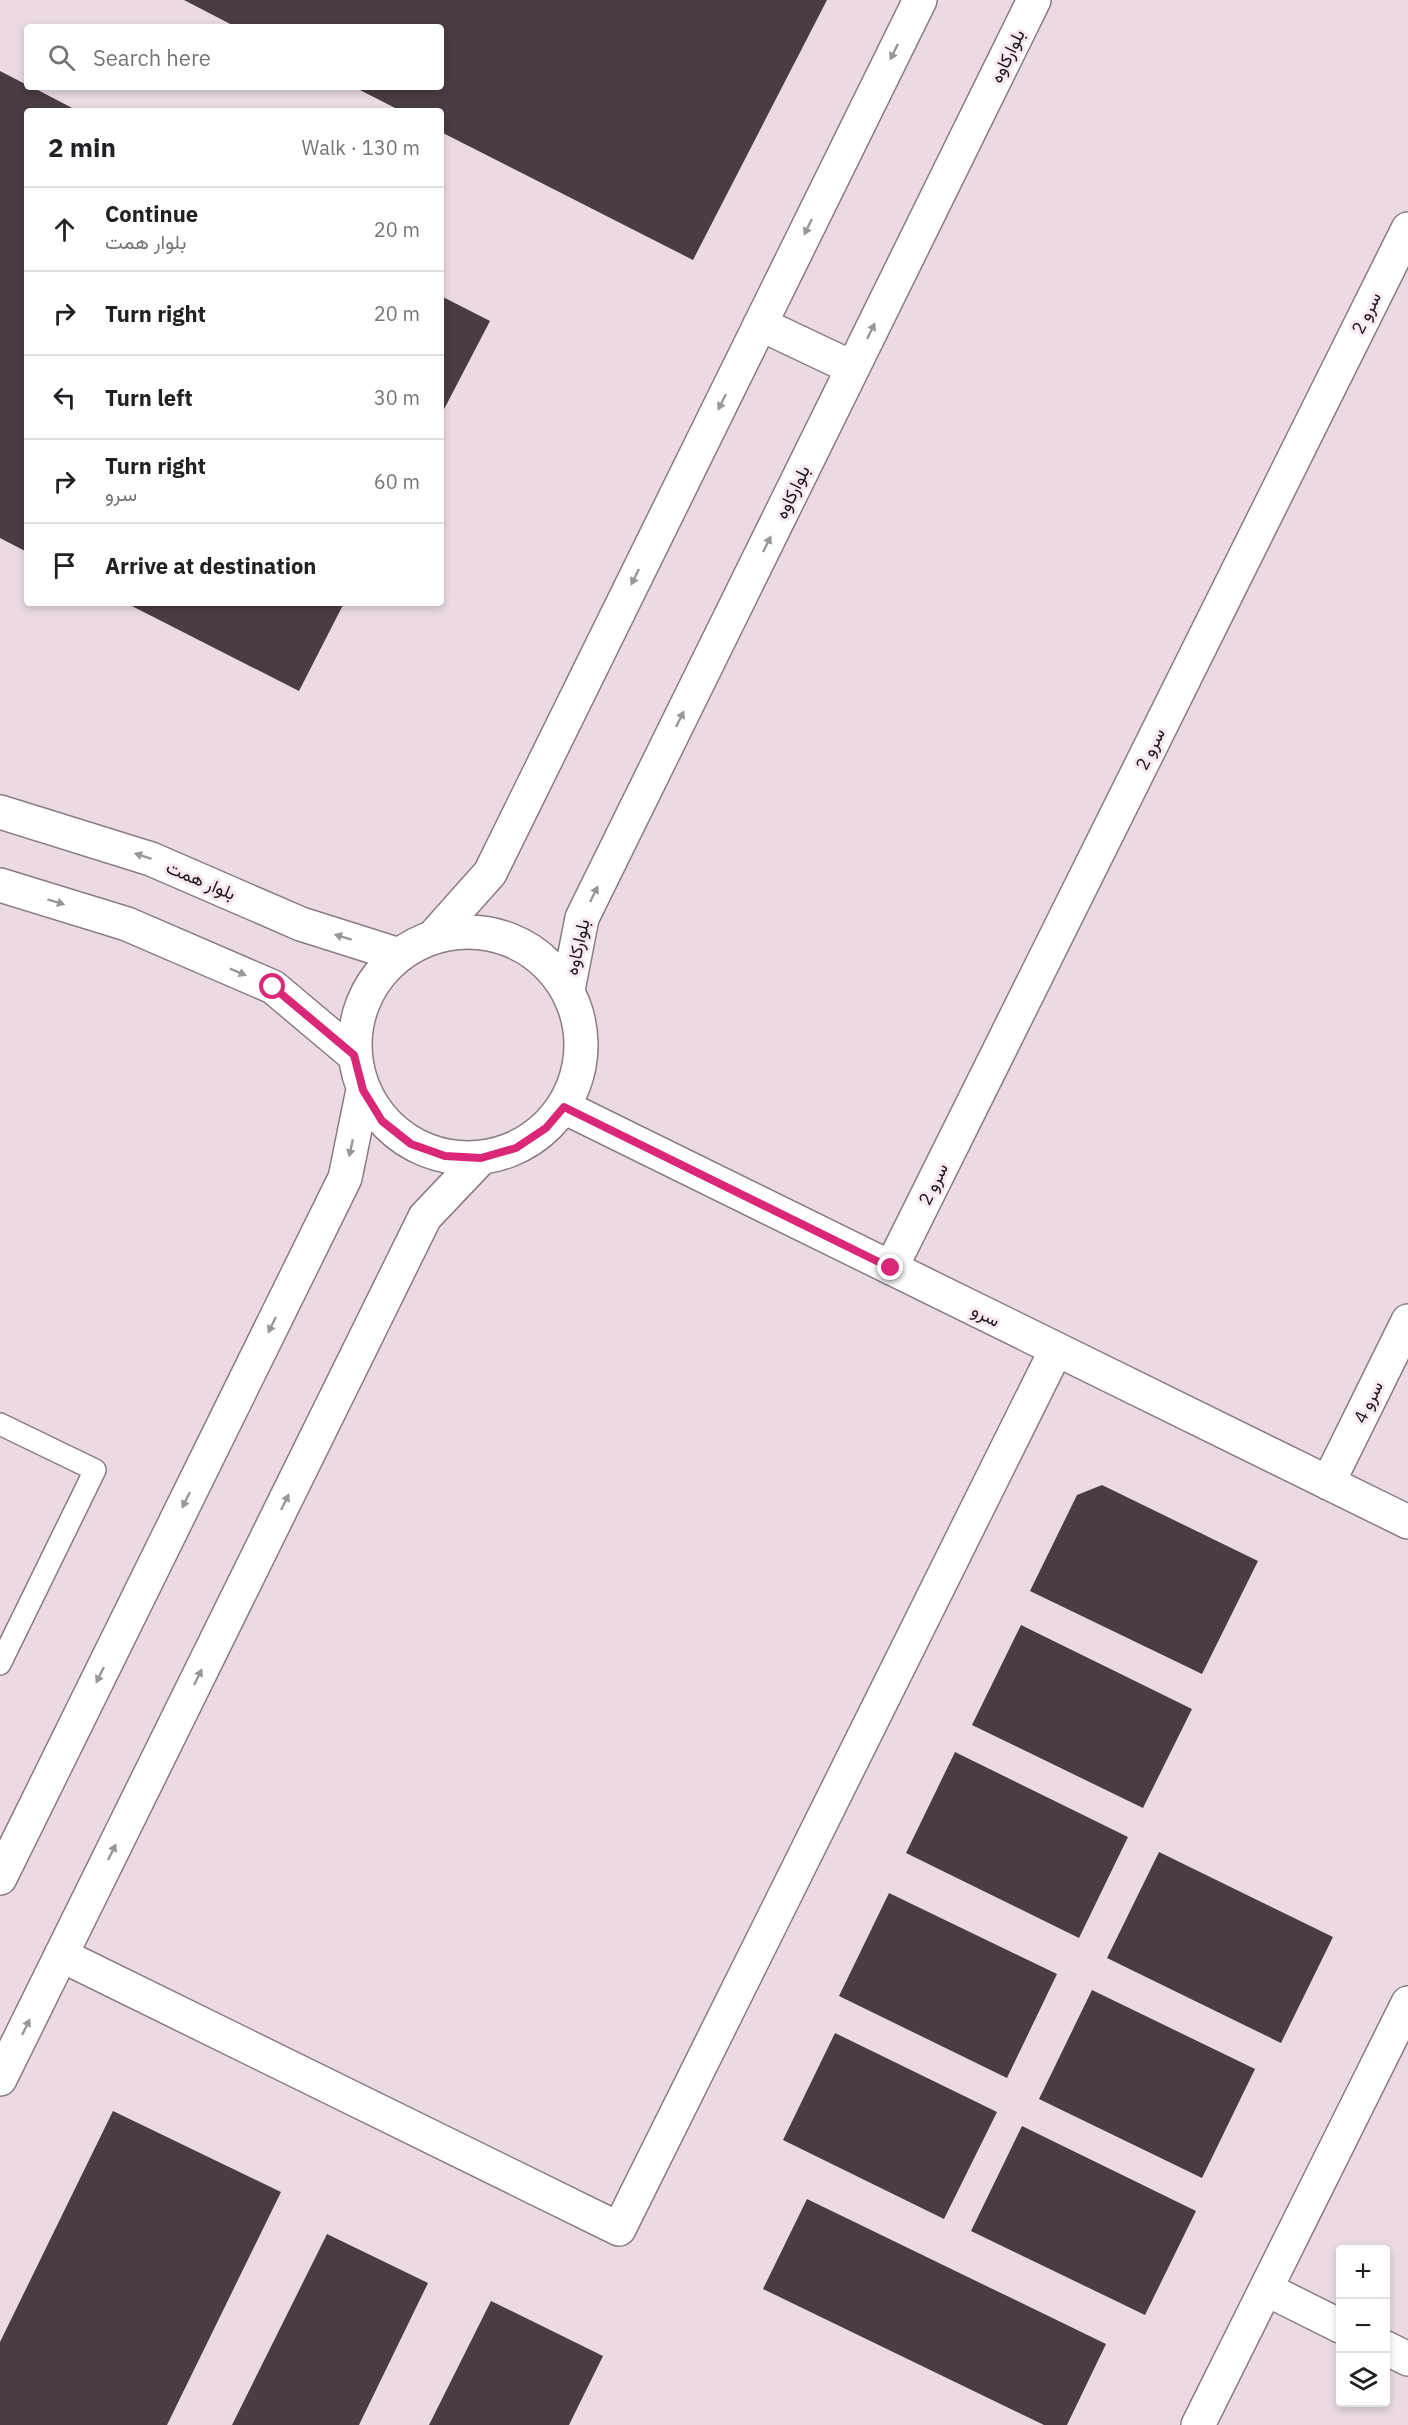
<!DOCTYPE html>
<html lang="en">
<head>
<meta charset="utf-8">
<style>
  body { margin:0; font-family:"IBM Plex Sans",Vazirmatn,sans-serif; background:#f2f2f2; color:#202124 }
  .controls { position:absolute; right:18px; bottom:18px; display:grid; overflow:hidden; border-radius:6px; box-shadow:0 3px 9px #0003 }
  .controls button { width:54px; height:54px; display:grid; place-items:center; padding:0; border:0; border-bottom:2px solid #e0e0e0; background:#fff; color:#202124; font:30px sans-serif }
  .stop { position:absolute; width:18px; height:18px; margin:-14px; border:4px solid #db2777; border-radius:50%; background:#fff }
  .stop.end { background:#db2777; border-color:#fff; box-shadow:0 2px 6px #0008 }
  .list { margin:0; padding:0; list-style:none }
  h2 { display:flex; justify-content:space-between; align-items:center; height:78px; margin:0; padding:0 24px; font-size:26px }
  h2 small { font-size:20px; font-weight:400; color:#757577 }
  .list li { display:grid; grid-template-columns:39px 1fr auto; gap:18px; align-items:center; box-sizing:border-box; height:84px; padding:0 24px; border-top:2px solid #e0e0e0 }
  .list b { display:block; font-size:22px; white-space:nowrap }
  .list p { margin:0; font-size:20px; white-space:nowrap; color:#757577 }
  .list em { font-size:20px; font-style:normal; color:#757577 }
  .icon { flex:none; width:33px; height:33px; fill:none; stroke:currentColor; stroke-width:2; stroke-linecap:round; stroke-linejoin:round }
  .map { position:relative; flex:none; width:1408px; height:2425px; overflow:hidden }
  .search { position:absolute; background:#fff; box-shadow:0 3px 9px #0003; left:24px; top:24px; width:420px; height:66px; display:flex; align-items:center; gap:15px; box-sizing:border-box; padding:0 21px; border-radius:6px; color:#757577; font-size:22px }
  .panel { position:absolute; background:#fff; box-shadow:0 3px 9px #0003; left:24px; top:108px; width:420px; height:498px; border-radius:6px }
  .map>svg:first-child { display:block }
</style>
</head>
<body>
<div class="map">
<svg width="1408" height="2425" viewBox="0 0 1408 2425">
  <rect width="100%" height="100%" fill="#ebdae4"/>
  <path fill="#4a3c44" d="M184,0H827L693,260L441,132V111H401L354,87H441V27H236Z
    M0,71L27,85V87H32L78,111H27V552L0,538Z
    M441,296L490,321L441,415Z
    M126,603H344L299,691Z
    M1102,1485L1258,1561L1202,1674L1030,1591L1077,1495Z
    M1021,1625L1192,1709L1143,1808L972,1725Z
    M955,1752L1128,1837L1079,1938L906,1853Z
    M1159,1852L1333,1937L1281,2043L1107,1958Z
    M889,1893L1057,1974L1007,2078L839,1996Z
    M1092,1990L1255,2069L1202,2178L1039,2099Z
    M835,2033L997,2112L944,2219L783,2140Z
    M113,2111L281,2192L167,2425H0V2342Z
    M1022,2126L1196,2211L1145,2315L971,2231Z
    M807,2199L1106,2344L1067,2425H1044L763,2289Z
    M327,2234L428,2283L359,2425H232Z
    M491,2301L603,2356L569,2425H429Z"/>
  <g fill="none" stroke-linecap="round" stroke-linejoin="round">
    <g stroke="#8b7c84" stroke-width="24">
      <path id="lane" d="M0,1424L95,1470L0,1664"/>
    </g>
    <g stroke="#8b7c84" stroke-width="36">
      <path id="street" d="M564,1107L1408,1522
        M891,1268L1408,229
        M1328,1483L1408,1321
        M61,1955L619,2229L1056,1350
        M1266,2289L1340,2326
        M1386,2348L1408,2359
        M1198,2425L1408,2003"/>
    </g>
    <g stroke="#8b7c84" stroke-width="36">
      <path id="secondary" d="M760,324L853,368
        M0,812L151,859L301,924L399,955
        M0,885L127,924L273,987L354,1055
        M355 1045a113 113 0 1 1 226 0a113 113 0 1 1-226 0Z
        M433,937L490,873L920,0
        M568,990L582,918L1034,0
        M0,1878L345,1178L363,1090
        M0,2079L425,1217L481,1158"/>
    </g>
    <use href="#lane" stroke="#fff" stroke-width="21"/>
    <use href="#street" stroke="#fff" stroke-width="33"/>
    <use href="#secondary" stroke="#fff" stroke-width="33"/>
  </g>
  <defs><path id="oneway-solid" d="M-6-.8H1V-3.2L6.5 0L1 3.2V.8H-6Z" transform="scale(1.5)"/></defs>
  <g fill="#989698">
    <use href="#oneway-solid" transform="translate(894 52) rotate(116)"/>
    <use href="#oneway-solid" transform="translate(808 227) rotate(116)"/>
    <use href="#oneway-solid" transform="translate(871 331) rotate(-64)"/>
    <use href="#oneway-solid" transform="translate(722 402) rotate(116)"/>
    <use href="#oneway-solid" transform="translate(767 544) rotate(-64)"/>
    <use href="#oneway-solid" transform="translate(635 577) rotate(116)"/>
    <use href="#oneway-solid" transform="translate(680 719) rotate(-64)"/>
    <use href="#oneway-solid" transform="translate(143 856) rotate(-162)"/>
    <use href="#oneway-solid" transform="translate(594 894) rotate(-64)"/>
    <use href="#oneway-solid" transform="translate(56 902) rotate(17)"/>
    <use href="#oneway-solid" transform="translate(343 937) rotate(-163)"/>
    <use href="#oneway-solid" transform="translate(238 972) rotate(23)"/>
    <use href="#oneway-solid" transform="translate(351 1148) rotate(102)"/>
    <use href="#oneway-solid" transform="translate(272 1325) rotate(116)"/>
    <use href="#oneway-solid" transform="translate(186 1500) rotate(116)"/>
    <use href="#oneway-solid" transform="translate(285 1502) rotate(-64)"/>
    <use href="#oneway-solid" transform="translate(100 1675) rotate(116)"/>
    <use href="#oneway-solid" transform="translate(198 1677) rotate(-64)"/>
    <use href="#oneway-solid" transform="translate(112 1852) rotate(-64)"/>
    <use href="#oneway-solid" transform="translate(26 2027) rotate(-64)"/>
  </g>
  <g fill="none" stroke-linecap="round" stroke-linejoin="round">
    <path stroke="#db2777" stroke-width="8" d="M273,987L354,1055L363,1090L382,1121L411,1144L445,1156L481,1158L516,1148L546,1128L564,1107L891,1268"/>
  </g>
  <g text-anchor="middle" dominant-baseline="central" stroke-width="6" stroke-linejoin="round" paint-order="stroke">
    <g font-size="18" fill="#1b1519" stroke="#f8e8f1">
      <text transform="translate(1007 56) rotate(-64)">بلوارکاوه</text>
      <text transform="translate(1366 313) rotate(-64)">سرو 2</text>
      <text transform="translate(792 492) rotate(-64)">بلوارکاوه</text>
      <text transform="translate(1150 749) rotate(-64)">سرو 2</text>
      <text transform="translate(201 880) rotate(23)">بلوار همت</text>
      <text transform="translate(577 947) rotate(-77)">بلوارکاوه</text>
      <text transform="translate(933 1184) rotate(-64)">سرو 2</text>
      <text transform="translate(986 1315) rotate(26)">سرو</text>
      <text transform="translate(1368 1402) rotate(-64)">سرو 4</text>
    </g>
  </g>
</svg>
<div class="controls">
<button>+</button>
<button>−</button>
<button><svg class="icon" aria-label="layers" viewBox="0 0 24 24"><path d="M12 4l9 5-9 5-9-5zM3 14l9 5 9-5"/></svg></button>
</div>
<div class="stop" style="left:273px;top:987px"></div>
<div class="stop end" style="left:891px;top:1268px"></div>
<div class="search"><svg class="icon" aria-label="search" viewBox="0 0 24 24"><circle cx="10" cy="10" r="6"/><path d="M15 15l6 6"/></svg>Search here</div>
<section class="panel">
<h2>2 min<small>Walk · 130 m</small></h2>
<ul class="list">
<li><svg class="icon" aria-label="ahead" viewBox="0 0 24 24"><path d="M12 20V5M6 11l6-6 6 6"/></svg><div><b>Continue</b><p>بلوار همت</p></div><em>20 m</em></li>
<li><svg class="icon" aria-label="right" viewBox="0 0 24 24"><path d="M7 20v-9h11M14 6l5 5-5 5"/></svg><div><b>Turn right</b></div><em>20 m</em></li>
<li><svg class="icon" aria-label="left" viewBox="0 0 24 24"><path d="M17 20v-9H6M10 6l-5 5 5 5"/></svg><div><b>Turn left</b></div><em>30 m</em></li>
<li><svg class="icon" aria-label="right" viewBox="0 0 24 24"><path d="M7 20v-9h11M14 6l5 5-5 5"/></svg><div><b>Turn right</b><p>سرو</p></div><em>60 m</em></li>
<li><svg class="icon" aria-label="arrive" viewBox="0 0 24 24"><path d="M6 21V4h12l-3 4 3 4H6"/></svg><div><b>Arrive at destination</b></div></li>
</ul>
</section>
</div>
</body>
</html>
